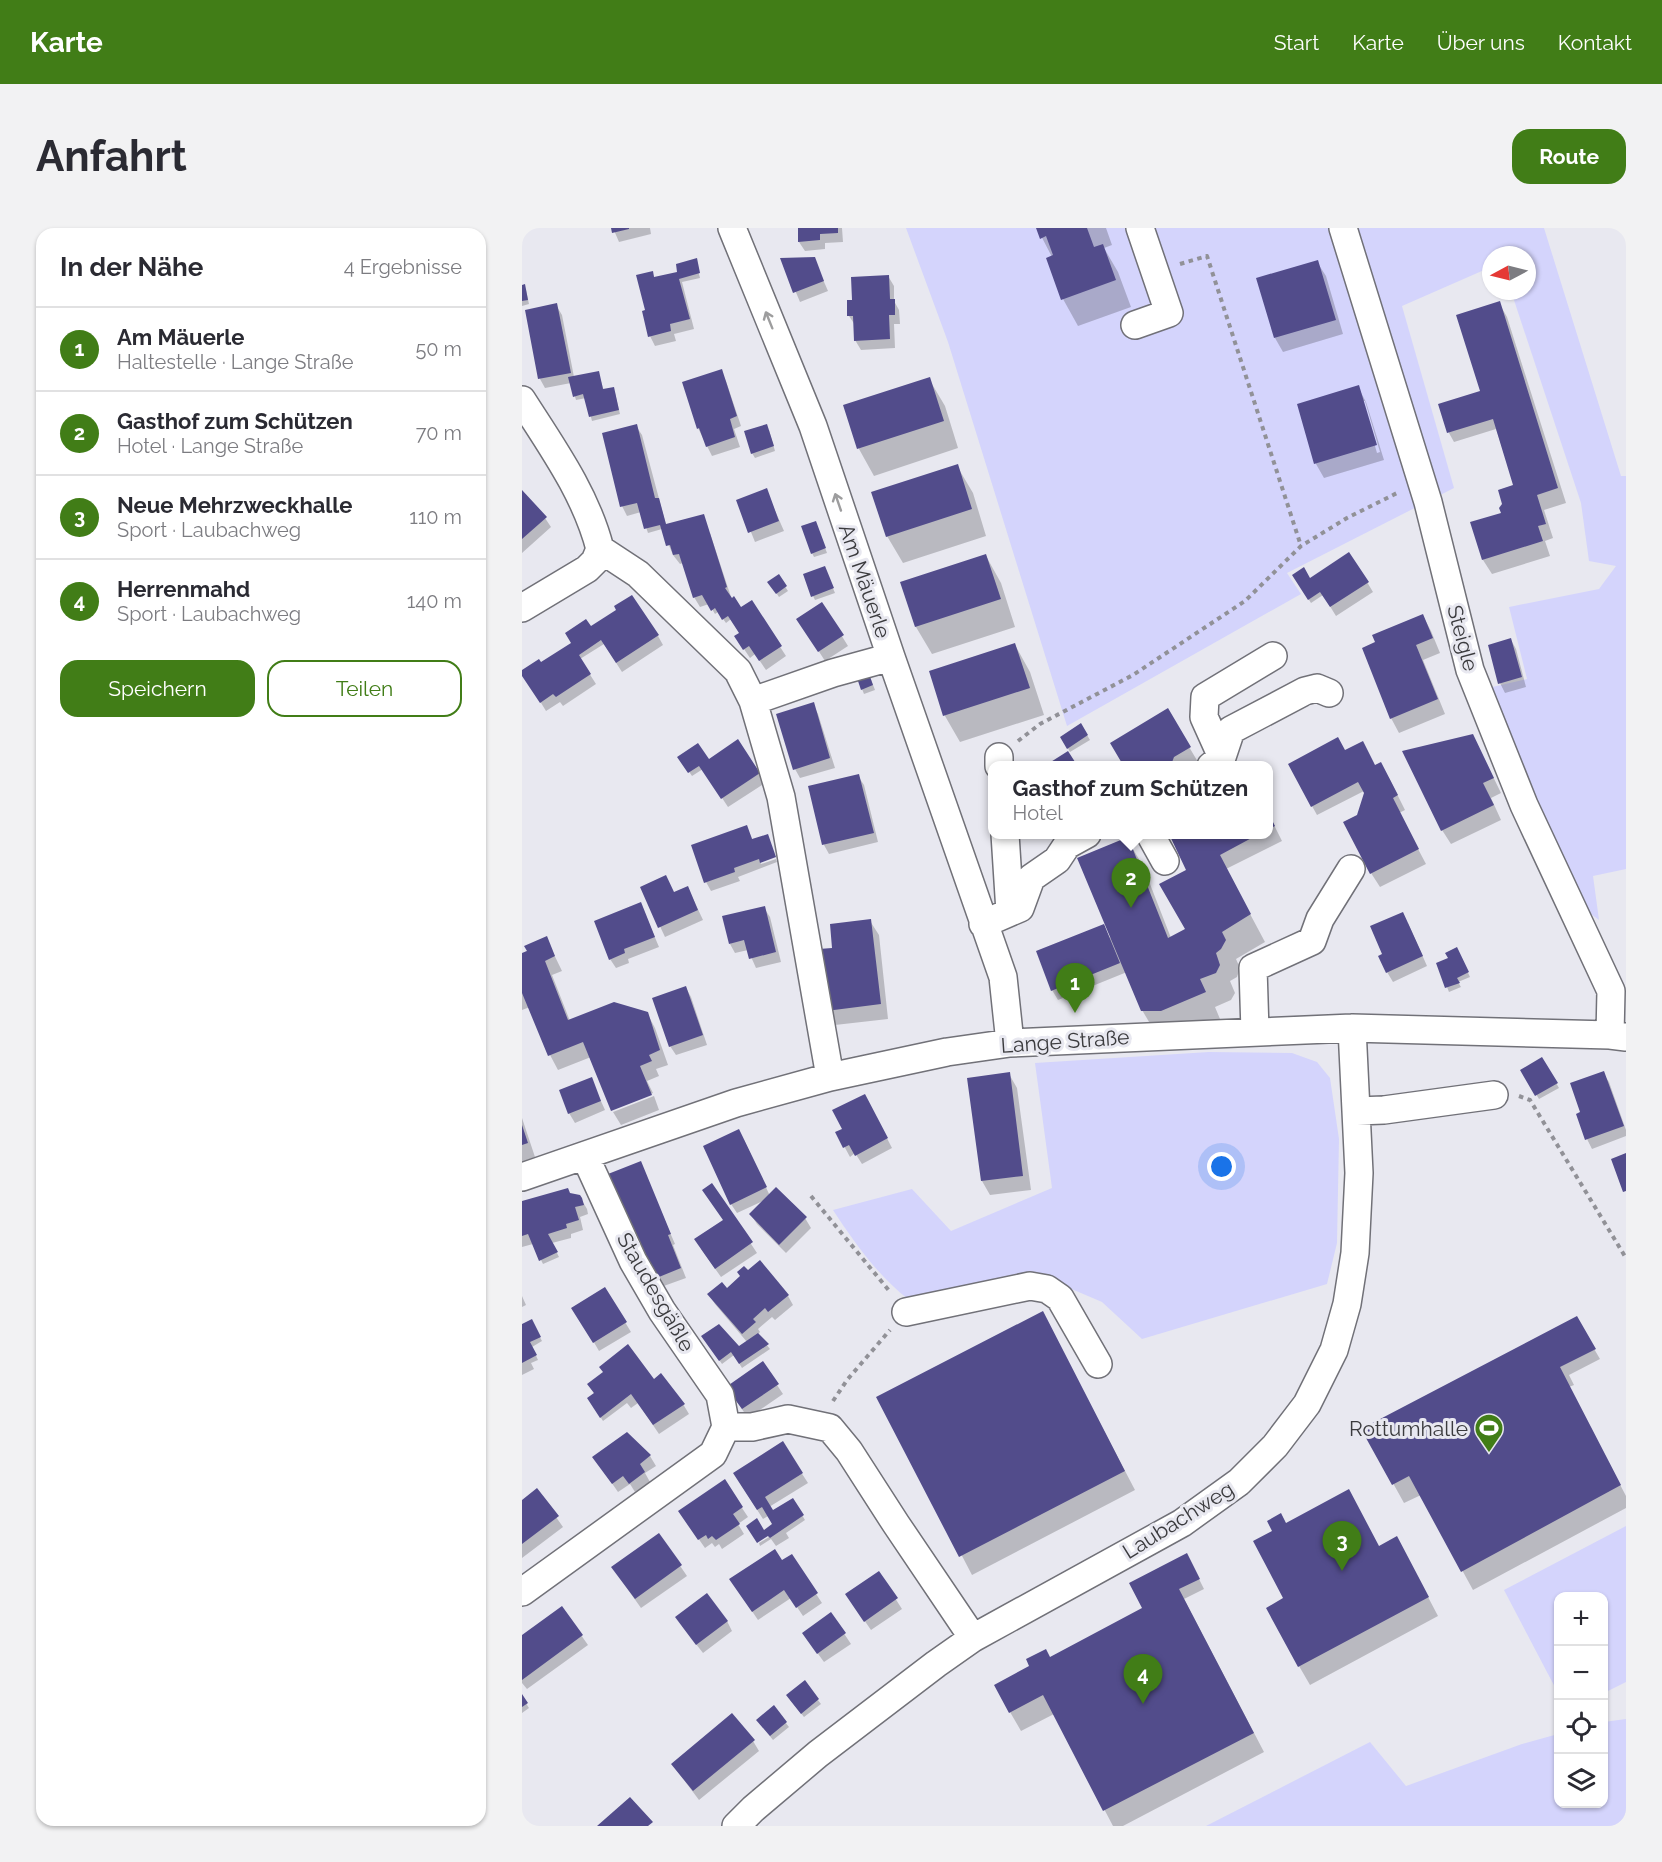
<!DOCTYPE html>
<html lang="de">
<head>
<meta charset="utf-8">
<style>
  body { margin:0; font-family:Raleway,sans-serif; background:#f2f2f3; color:#2b2b33 }
  .controls { position:absolute; right:18px; bottom:18px; display:grid; overflow:hidden; border-radius:12px; box-shadow:0 2px 4px #0004 }
  .controls button { width:54px; height:54px; display:grid; place-items:center; padding:0; border:0; border-bottom:2px solid #e1e1e2; background:#fff; color:#2b2b33; font:30px sans-serif }
  .compass { position:absolute; left:960px; top:18px; width:54px; height:54px; border-radius:50%; background:#fff; box-shadow:0 2px 4px #0004; rotate:263deg }
  .you { position:absolute; left:700px; top:939px; width:21px; height:21px; margin:-15px; border:4px solid #fff; border-radius:50%; background:#1a73e8; box-shadow:0 0 0 9px #1a73e833 }
  .badge { display:grid; place-items:center; width:39px; height:39px; border-radius:50%; background:#417d17; color:#fff; font-size:20px; font-weight:700 }
  .pin { position:absolute; translate:-50% -50px; filter:drop-shadow(0 2px 3px #0008) }
  .pin::after { content:''; position:absolute; top:32px; width:21px; height:18px; background:inherit; clip-path:polygon(0 0,100% 0,50% 100%) }
  .popup { position:absolute; left:466px; top:533px; width:285px; height:78px; box-sizing:border-box; display:grid; place-content:center; border-radius:12px; background:#fff; filter:drop-shadow(0 2px 4px #0005); font-size:20px; white-space:nowrap; color:#7c7c81 }
  .popup b { font-size:22px; color:#2b2b33 }
  .popup::after { content:''; position:absolute; left:50%; top:100%; margin-left:-12px; border:12px solid transparent; border-top-color:#fff }
  .list { margin:0; padding:0; list-style:none }
  h2 { display:flex; justify-content:space-between; align-items:center; height:78px; margin:0; padding:0 24px; font-size:26px }
  h2 small { font-size:20px; font-weight:400; color:#7c7c81 }
  .list li { display:grid; grid-template-columns:39px 1fr auto; gap:18px; align-items:center; box-sizing:border-box; height:84px; padding:0 24px; border-top:2px solid #e1e1e2 }
  .list b { display:block; font-size:22px; white-space:nowrap }
  .list p { margin:0; font-size:20px; white-space:nowrap; color:#7c7c81 }
  .list em { font-size:20px; font-style:normal; color:#7c7c81 }
  .actions { display:flex; gap:12px; padding:18px 24px }
  .actions a { flex:1; padding:14px 0; border:2px solid #417d17; border-radius:18px; text-align:center; font-size:21px; color:#417d17 }
  .actions .main { background:#417d17; color:#fff }
  .icon { flex:none; width:33px; height:33px; fill:none; stroke:currentColor; stroke-width:2; stroke-linecap:round; stroke-linejoin:round }
  .map { position:relative; flex:none; width:1104px; height:1598px; overflow:hidden; border-radius:18px }
  header { display:flex; align-items:center; gap:36px; box-sizing:border-box; height:84px; padding:0 30px; background:#417d17; color:#fff }
  header strong { font-size:28px }
  nav { display:flex; gap:33px; margin-inline-start:auto; font-size:21px }
  .intro { display:flex; align-items:center; justify-content:space-between; box-sizing:border-box; height:144px; padding:0 36px }
  h1 { margin:0; font-size:42px }
  .button { padding:15px 27px; border-radius:18px; background:#417d17; color:#fff; font-size:21px; font-weight:700 }
  main { display:flex; gap:36px; padding:0 36px }
  aside { flex:1; background:#fff; border-radius:18px; box-shadow:0 2px 4px #0004 }
  .map>svg:first-child { display:block }
</style>
</head>
<body>
<header>
<strong>Karte</strong>
<nav><a>Start</a><a>Karte</a><a>Über uns</a><a>Kontakt</a></nav>
</header>
<div class="intro"><h1>Anfahrt</h1><a class="button">Route</a></div>
<main>
<aside>
<h2>In der Nähe<small>4 Ergebnisse</small></h2>
<ul class="list">
<li><span class="badge">1</span><div><b>Am Mäuerle</b><p>Haltestelle · Lange Straße</p></div><em>50 m</em></li>
<li><span class="badge">2</span><div><b>Gasthof zum Schützen</b><p>Hotel · Lange Straße</p></div><em>70 m</em></li>
<li><span class="badge">3</span><div><b>Neue Mehrzweckhalle</b><p>Sport · Laubachweg</p></div><em>110 m</em></li>
<li><span class="badge">4</span><div><b>Herrenmahd</b><p>Sport · Laubachweg</p></div><em>140 m</em></li>
</ul>
<div class="actions"><a class="main">Speichern</a><a>Teilen</a></div>
</aside>
<div class="map">
<svg width="1104" height="1598" viewBox="0 0 1104 1598">
  <rect width="100%" height="100%" fill="#e8e8f0"/>
  <path fill="#d4d4fc" d="M384,0H1022L1099,248H1104V641L1071,648L1077,692L1065,683L1009,572L966,460L1005,451L987,379L1077,361L1094,338L1067,333L1059,275L989,63H1005V27H969V39L880,78L932,260L765,345L779,366L545,498L426,114Z
    M687,824L770,825L795,834L808,850L817,911L815,1015L805,1056L620,1111L580,1074L519,1048L386,1071C356,1048 332,1014 311,982L390,961L429,1003L530,960L513,835Z
    M1104,1298V1454L1082,1465V1368H1036V1465L982,1362Z
    M1104,1491V1598H684L848,1514L884,1558L1000,1516L1036,1506V1576H1082V1494Z"/>
  <path fill="#0003" fill-rule="evenodd" d="M91,0H128L129,6L97,14Z
    M277,0H320L321,14L303,15V21L283,23L277,14Z
    M515,0H584L590,17L582,20L596,44L609,79L556,98L541,71L530,29Z
    M260,31H292L306,63L278,74Z
    M795,34L804,48L821,106L761,124L753,110Z
    M174,35L178,50L160,54L172,101L152,106L154,113L133,118L128,108L125,83L130,44L133,51L155,45L158,51L155,37Z
    M366,48L372,58V73L377,82L378,96H372L373,120L339,122L333,112V97L327,88L332,74Z
    M0,58H2L4,62L7,76L0,78Z
    M977,75L985,89L1044,275L1022,282L1031,310L1023,313L1028,328L970,346L961,332L993,258L974,201L932,214L927,205L918,177L960,164Z
    M34,77L40,87L52,149L76,144L82,163L93,165L98,186L70,193L64,170L54,172L49,155L23,160L18,151Z
    M199,143L204,153L219,198L212,201L218,219L190,228L176,200Z
    M407,151L423,178L436,220L352,248L337,221L323,178Z
    M836,159L844,174L862,232L802,250L794,236L777,177ZM840,173H843L858,224L855,225Z
    M114,198L120,207L144,297L188,305L209,369H207L219,381L229,374L264,428L244,442L233,426L228,430L220,418L218,406L209,391L204,395L196,384L193,386L187,376L178,379L172,369L161,335L158,336L151,327L140,301L126,305L119,284L105,288L100,278Z
    M247,202L253,223L233,230L230,225Z
    M435,238L451,265L464,308L381,335L365,308Z
    M244,262L262,303L233,314L216,272Z
    M0,264L23,290L29,299L0,325Z
    M294,295L305,325L292,329L290,325Z
    M464,328L479,355L493,399L410,426L394,399L380,355Z
    M304,344L313,365L293,372L291,368Z
    M256,348L266,363L257,369L247,354Z
    M772,348L788,352L845,354L851,364L814,388L801,367L789,375Z
    M300,376L326,418L303,433L282,400Z
    M901,388L909,403L918,425L901,432L923,486L877,505L869,490Z
    M74,407L136,408L141,417L100,444L82,416L58,431L74,456L41,478L38,474L24,483L0,444L19,437Z
    M989,412L994,421L1004,459L983,465L978,455Z
    M493,417L508,444L522,487L438,514L423,488L408,444Z
    M348,449L353,462L342,466L340,461Z
    M291,476L296,486L313,540L278,550L273,541Z
    M645,482L676,534L670,538H602L590,515Z
    M559,497L568,512L548,524L540,509Z
    M958,522L979,565L969,570L979,592L929,616L920,602Z
    M823,524L853,539L867,550L883,582L877,585L904,636L858,659L849,645L837,588L844,562L795,587L790,578Z
    M157,529L187,533L237,546L243,555L206,579L181,541L170,548Z
    M336,548L342,557L356,614L307,626L302,617Z
    M747,587L760,613L704,641L743,714L714,731L718,740L715,749L708,753L713,765L709,772L693,779L698,791L655,810L636,809L620,782L605,744L536,772L530,762L581,698L588,710L590,709L605,611L621,638L649,710L665,702L666,644L648,606H747Z
    M224,599L229,608L239,636L254,631L255,634L216,649L218,653L189,663L184,654Z
    M120,660L152,666L166,660L181,692L143,709Z
    M242,680L248,689L259,734L234,740L226,722L213,725L208,716Z
    M123,686L137,719L106,731L107,735L94,740L88,731Z
    M348,693L357,707L366,791L313,797L305,782L312,721Z
    M886,695L905,738L871,754L865,744L862,726Z
    M24,710L40,743L30,747L48,793L125,785L133,800L146,837L134,841L137,848L125,853L131,865L90,881L69,829L36,842L28,827L8,779L0,782V726Z
    M937,726L948,749L936,754L939,759L927,764L916,736Z
    M164,760L169,769L185,817L154,827L148,818Z
    M1020,831L1037,860L1017,871L1000,843Z
    M1081,845L1087,854L1104,902V908L1070,921L1065,911L1060,885Z
    M487,846L495,860L509,962L468,967L460,953Z
    M69,851L83,882L53,895L47,885Z
    M132,868L137,882L99,897L91,884Z
    M348,877L370,920L340,936L333,925L328,929L315,905L322,901Z
    M0,890L13,929L0,934Z
    M222,912L248,968L283,990L289,1000L264,1025L235,996L229,987L243,972L215,985L209,976Z
    M118,935L153,1016L151,1017L164,1050L139,1059L117,1019Z
    M190,957L235,1025L199,1049L179,1021L202,992Z
    M49,967L59,971L65,981L66,986L58,989L61,1002L49,1006V1010L30,1015L37,1029L21,1036L11,1016L0,1019V975Z
    M83,1061L109,1104L77,1123L52,1080Z
    M205,1062L266,1068L271,1077L253,1092L250,1089L236,1101L238,1104L236,1106L248,1121L220,1140L212,1127L200,1136L184,1113L217,1120L225,1114L193,1076L187,1067Z
    M0,1068L4,1077L0,1079Z
    M1054,1090L1078,1131L1047,1147L1052,1157L1047,1159L1104,1268V1280L951,1362L899,1267L882,1275L841,1201Z
    M9,1093L20,1113L10,1119L16,1132L9,1135L12,1141L0,1147V1097Z
    M529,1102L613,1262L450,1347L357,1169Z
    M131,1153L161,1176L167,1186L137,1206L116,1175L109,1180L105,1175L81,1193L67,1171L73,1167L67,1157Z
    M255,1157L261,1166L226,1190L211,1168Z
    M105,1206L128,1228L134,1238L123,1245L128,1254L113,1264L108,1256L96,1264L78,1238Z
    M260,1215L286,1255L247,1279L256,1292L271,1272L283,1292L264,1305L267,1310L254,1318L249,1311L238,1318L237,1315L247,1309L242,1304L252,1297L246,1288L241,1291L218,1255Z
    M202,1253L226,1289L216,1296L222,1306L200,1321L197,1316L193,1319L190,1315L183,1320L164,1293Z
    M15,1262L41,1299L0,1330V1274Z
    M137,1307L165,1348L119,1380L97,1349Z
    M857,1319L885,1329L916,1388L788,1457L777,1438L763,1371Z
    M269,1328L300,1375L281,1388L269,1370L236,1392L215,1361Z
    M670,1337L682,1361L662,1371L742,1524L601,1598H591L532,1486L499,1503L488,1484L527,1430L622,1381Z
    M357,1345L380,1381L349,1402L331,1376Z
    M40,1380L66,1417L5,1461L0,1455V1409Z
    M309,1386L329,1416L302,1434L288,1415Z
    M205,1393L210,1403L181,1425L160,1398Z
    M282,1454L299,1476L282,1489L268,1472Z
    M0,1469L7,1480L0,1485Z
    M251,1479L267,1499L251,1512L238,1496Z
    M231,1513L237,1523L177,1572L150,1536Z"/>
  <path fill="#524c8b" d="M89,0H107V1L90,5Z
    M276,0H316V5L298,6V12L276,14Z
    M514,0H565L572,19L581,16L594,52L539,72L524,30L531,27L524,8L518,11Z
    M293,29L302,53L271,65L258,30Z
    M175,30L178,45L157,51L168,91L148,96L149,103L126,109L120,83L123,82L114,47L131,43L132,49L155,44L154,36Z
    M796,32L814,92L752,110L734,50Z
    M367,47L368,71H373V87H367L368,111L332,113L331,88H325V72H330L329,49Z
    M3,56L6,72L0,73V57Z
    M978,73L1036,260L1015,267L1024,296L1016,298L1021,313L960,332L948,294L979,285L977,280L980,276L976,262L991,257L971,191L925,205L916,176L958,163L934,87Z
    M35,75L49,145L16,151L3,82Z
    M200,141L215,188L208,191L213,209L184,219L177,200L175,201L160,154Z
    M77,143L81,161L92,159L97,182L67,189L61,166L51,169L46,149Z
    M408,149L422,193L335,221L321,177Z
    M837,157L855,217L792,236L775,176Z
    M115,196L133,270H137L144,296L182,286L205,359L203,360L210,370L212,368L219,379L230,372L260,418L237,433L227,418L221,422L212,408L217,405L206,388L200,392L193,380L189,383L180,367L171,370L157,326L151,327L148,317L144,318L138,297L122,301L115,275L98,279L80,205Z
    M245,196L252,218L229,226L222,203Z
    M436,236L450,281L364,309L349,264Z
    M245,260L257,293L226,305L214,272Z
    M0,262L25,289L0,311Z
    M294,293L304,320L289,326L279,298Z
    M827,324L847,354L808,379L798,364L786,372L770,347L782,339L788,350Z
    M464,326L479,371L393,399L378,354Z
    M303,338L312,360L289,369L281,346Z
    M257,346L265,358L254,366L245,354Z
    M110,367L137,407L94,435L79,412L57,427L69,446L34,469L31,466L18,475L0,448V442L17,431L19,434L49,415L43,405L64,391L69,398L94,382L92,378Z
    M300,374L322,407L296,424L274,391Z
    M901,386L911,410L894,417L916,471L868,491L840,420L853,414L850,407Z
    M989,410L1000,449L976,456L966,417Z
    M493,415L508,460L421,488L407,443Z
    M346,443L351,457L339,462L334,447Z
    M292,474L308,530L271,542L254,486Z
    M646,480L669,519L652,529L649,537H601L588,515Z
    M559,495L566,507L545,521L538,509Z
    M951,506L972,550L961,555L972,577L919,603L880,523Z
    M816,509L823,522L841,513L853,537L859,534L876,567L871,570L897,621L848,646L821,594L835,587L842,565L836,554L789,579L766,536Z
    M216,511L238,545L199,571L177,538L166,545L155,529L176,515L187,531Z
    M546,523L555,537H524Z
    M337,546L352,605L300,617L286,558Z
    M747,586L753,598L747,601Z
    M225,597L230,611L246,606L254,629L238,635L237,631L212,640L213,644L182,655L169,617Z
    M647,606H737L698,627L729,686L700,704L704,712L699,721L694,725L698,737L694,745L678,751L684,764L639,783H619L555,630L606,609L646,710L663,701L637,656L664,642Z
    M144,647L152,664L166,658L176,682L136,700L118,659Z
    M119,674L133,709L102,721L103,725L87,732L72,693Z
    M243,678L254,724L227,731L222,712L207,716L200,688Z
    M881,684L901,728L864,745L856,728L860,726L848,698Z
    M349,691L359,776L304,783L297,721L310,720L308,696Z
    M582,696L598,735L529,763L514,723Z
    M25,708L33,728L23,733L46,792L92,774L126,784L138,822L127,827L130,833L118,838L130,867L89,883L61,814L26,828L0,765V725L5,723L2,718Z
    M935,719L947,744L935,750L938,755L923,760L914,735L926,730L923,725Z
    M164,758L181,807L147,819L130,770Z
    M1020,829L1036,855L1013,868L998,842Z
    M1082,843L1102,898L1063,912L1054,886L1058,884L1048,855Z
    M488,844L501,948L459,953L445,850Z
    M70,849L79,873L46,886L37,862Z
    M343,866L366,910L333,928L327,917L321,920L313,904L320,901L310,882Z
    M0,897L6,915L0,917Z
    M217,901L245,959L208,977L181,918Z
    M1104,925V963L1101,964L1089,931Z
    M119,933L149,1006L146,1007L159,1040L132,1051L86,946Z
    M190,955L231,1014L193,1041L172,1011L201,992L180,962Z
    M254,959L285,989L257,1017L227,986Z
    M46,960L48,965L58,967L60,970L62,977L53,979L57,992L44,996L45,1000L26,1006L36,1024L17,1033L6,1006L0,1008V973Z
    M238,1032L267,1067L246,1084L243,1080L231,1091L234,1094L220,1106L185,1066L200,1054L205,1060L218,1048L215,1044L222,1038L226,1042Z
    M83,1059L105,1094L71,1115L49,1080Z
    M521,1083L603,1243L437,1329L354,1169Z
    M1055,1088L1074,1121L1038,1139L1099,1257L939,1344L887,1248L870,1257L839,1201Z
    M10,1091L19,1109L8,1114L15,1127L0,1135V1096Z
    M197,1096L217,1118L236,1105L247,1116L217,1136L209,1124L197,1133L179,1108Z
    M106,1116L132,1151L139,1145L163,1176L131,1197L109,1166L78,1190L65,1170L72,1165L65,1156L81,1144L77,1139Z
    M241,1133L257,1156L220,1181L204,1159Z
    M105,1204L129,1227L118,1236L123,1244L107,1256L101,1248L90,1256L70,1229Z
    M261,1213L281,1245L243,1269L251,1282L271,1270L282,1287L248,1310L246,1308L235,1315L224,1298L235,1290L242,1302L250,1296L240,1279L235,1282L211,1245Z
    M203,1251L221,1279L211,1286L218,1296L194,1312L190,1308L186,1311L184,1307L176,1312L156,1283Z
    M15,1260L37,1288L0,1316V1272Z
    M827,1261L857,1318L875,1308L907,1369L776,1439L744,1380L761,1370L731,1313L750,1303L745,1293L759,1285L764,1295Z
    M137,1305L160,1337L113,1371L89,1339Z
    M253,1321L260,1332L270,1326L296,1365L274,1380L262,1362L230,1384L207,1351Z
    M665,1325L678,1351L657,1361L732,1505L581,1583L521,1467L487,1485L472,1457L507,1438L504,1431L524,1421L528,1429L620,1380L607,1355Z
    M357,1343L376,1370L342,1394L323,1366Z
    M185,1365L206,1393L174,1417L153,1389Z
    M40,1378L61,1407L0,1452V1407Z
    M309,1384L324,1405L295,1426L280,1405Z
    M283,1452L297,1471L279,1486L264,1467Z
    M0,1466L6,1475L0,1479Z
    M252,1477L265,1494L248,1508L234,1492Z
    M210,1485L233,1512L171,1563L149,1536Z
    M108,1569L131,1594L126,1598H75Z"/>
  <g fill="none" stroke-linecap="round" stroke-linejoin="round">
    <g stroke="#717178" stroke-width="30">
      <path id="minor" d="M210,0L291,198L369,429L481,749L488,815
        M821,0L906,274L948,442L1002,577L1089,763L1088,807
        M613,97L647,85L618,0
        M0,172C30,219 64,266 78,321
        M78,321L116,346L216,443L231,473
        M0,380L65,341L73,333L78,321
        M477,529V538
        M700,529L682,489L683,469L751,428
        M689,538L700,529L709,502L783,463L795,460L807,465
        M483,606L488,684
        M628,606L643,633
        M461,696L498,680L509,650L535,632L545,617L565,606
        M733,803L731,740L790,713L798,691L829,641
        M308,849L259,569L231,473L311,445L369,429
        M835,883L862,882L972,867
        M0,949L214,875L308,849L425,824L488,815L830,800L1088,807L1104,809
        M384,1084L508,1058L525,1061L538,1070L576,1136
        M204,1199H230L266,1191L308,1200L327,1223L374,1296L451,1410
        M0,1364L191,1226L204,1199L198,1167L140,1083L111,1033L63,928
        M214,1598L231,1581L296,1526L414,1436L451,1410L660,1295L717,1254L753,1218L785,1176L812,1122L825,1076L833,1025L837,945L830,800"/>
    </g>
    <path stroke="#919197" stroke-width="4" stroke-dasharray="4.5 4.5" stroke-linecap="butt" d="M658,36L685,28L779,318
      M496,513L518,496L611,447L723,373L779,318L825,290L877,264
      M997,868L1008,872L1104,1030
      M289,968L369,1065
      M311,1173L325,1152L368,1102"/>
    <use href="#minor" stroke="#fff" stroke-width="27"/>
  </g>
  <defs><path id="oneway-shaft" d="M-6 0H5M1.5-3L5.5 0L1.5 3" fill="none" stroke-width="1.6" stroke-linecap="round" stroke-linejoin="round" transform="scale(1.5)"/></defs>
  <g stroke="#9d9d9e">
    <use href="#oneway-shaft" transform="translate(247 92) rotate(-112)"/>
    <use href="#oneway-shaft" transform="translate(316 274) rotate(-109)"/>
  </g>
  <defs>
    <g id="stadium-pin" transform="scale(1.5)"><path d="M0 17L-7.5 6A9.5 9.5 0 1 1 7.5 6Z" fill="#417d17" stroke="#e8e8f0"/><path d="M0-5a6.5 5 0 1 0 0 10a6.5 5 0 1 0 0-10ZM-3.5-1.8h7v3.6h-7Z" fill="#fff"/></g>
  </defs>
  <g fill-rule="evenodd">
    <use href="#stadium-pin" x="967" y="1200"/>
  </g>
  <g text-anchor="middle" dominant-baseline="central" stroke-width="6" stroke-linejoin="round" paint-order="stroke">
    <g font-size="21" fill="#3b3b3e" stroke="#e8e8f0">
      <text transform="translate(343 353) rotate(71)">Am Mäuerle</text>
      <text transform="translate(941 410) rotate(75)">Steigle</text>
      <text transform="translate(543 813) rotate(-4)">Lange Straße</text>
      <text transform="translate(134 1064) rotate(60)">Staudesgäßle</text>
      <text transform="translate(656 1292) rotate(-32)">Laubachweg</text>
    </g>
    <g font-size="21" fill="#3b3b3e" stroke="#e8e8f0" text-anchor="end">
      <text x="946" y="1200">Rottumhalle</text>
    </g>
  </g>
</svg>
<div class="controls">
<button>+</button>
<button>−</button>
<button><svg class="icon" aria-label="locate" viewBox="0 0 24 24"><circle cx="12" cy="12" r="6"/><path d="M12 2v4M12 18v4M2 12h4M18 12h4"/></svg></button>
<button><svg class="icon" aria-label="layers" viewBox="0 0 24 24"><path d="M12 4l9 5-9 5-9-5zM3 14l9 5 9-5"/></svg></button>
</div>
<svg class="compass" viewBox="-18 -18 36 36"><path d="M0-13l5 13h-10z" fill="#e53935"/><path d="M0 13l5-13h-10z" fill="#7c7c81"/></svg>
<div class="you"></div>
<div class="pin badge" style="left:553px;top:785px">1</div>
<div class="pin badge" style="left:609px;top:680px">2</div>
<div class="popup"><b>Gasthof zum Schützen</b>Hotel</div>
<div class="pin badge" style="left:820px;top:1343px">3</div>
<div class="pin badge" style="left:621px;top:1476px">4</div>
</div>
</main>
</body>
</html>
